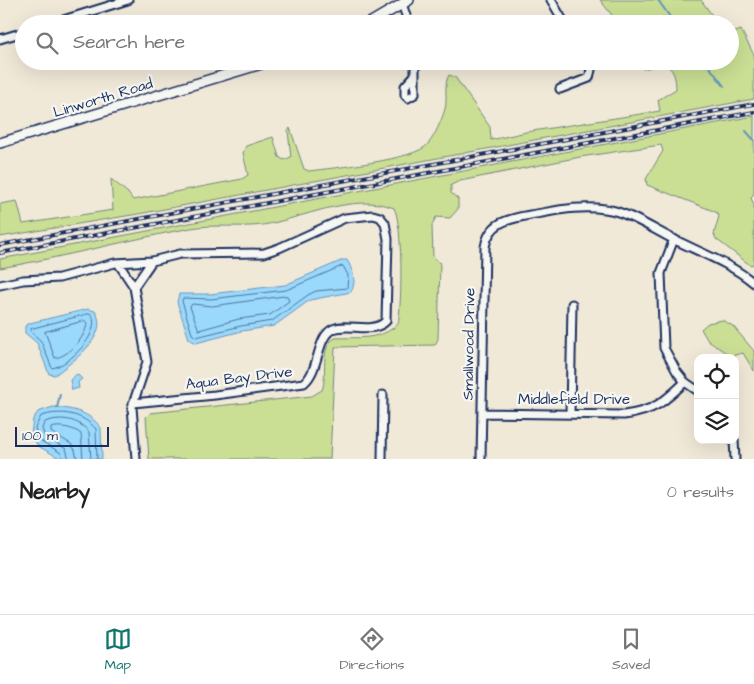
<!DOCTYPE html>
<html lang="en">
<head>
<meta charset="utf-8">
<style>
  body { margin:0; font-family:"Architects Daughter",sans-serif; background:#f2f2f2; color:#222 }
  .controls { position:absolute; right:15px; bottom:15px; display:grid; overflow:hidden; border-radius:10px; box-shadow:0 5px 20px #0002 }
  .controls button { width:45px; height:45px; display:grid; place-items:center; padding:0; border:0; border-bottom:1px solid #e0e0e0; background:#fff; color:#222; font:25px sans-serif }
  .scale { position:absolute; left:15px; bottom:12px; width:94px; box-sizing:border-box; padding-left:5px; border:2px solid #1b2f5e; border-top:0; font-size:14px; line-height:18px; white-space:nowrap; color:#1b2f5e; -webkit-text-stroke:4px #f6f6f2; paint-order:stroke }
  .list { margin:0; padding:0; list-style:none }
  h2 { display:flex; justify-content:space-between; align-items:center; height:65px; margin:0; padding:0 20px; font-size:21px }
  h2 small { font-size:16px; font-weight:400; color:#767676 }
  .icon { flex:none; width:28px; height:28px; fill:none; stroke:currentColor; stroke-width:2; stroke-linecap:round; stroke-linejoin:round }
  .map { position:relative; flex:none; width:754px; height:459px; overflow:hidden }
  .search { position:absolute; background:#fff; box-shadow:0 5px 20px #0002; left:15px; right:15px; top:15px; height:55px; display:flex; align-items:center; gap:12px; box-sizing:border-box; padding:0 18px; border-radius:28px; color:#767676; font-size:19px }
  .sheet { height:155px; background:#fff }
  nav { display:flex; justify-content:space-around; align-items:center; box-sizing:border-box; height:70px; border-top:1px solid #e0e0e0; background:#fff; font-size:14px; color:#767676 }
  nav a { display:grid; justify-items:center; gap:2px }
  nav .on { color:#0f766e }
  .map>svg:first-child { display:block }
</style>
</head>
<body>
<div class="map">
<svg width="754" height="459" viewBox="0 0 754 459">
  <rect width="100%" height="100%" fill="#f1e9d8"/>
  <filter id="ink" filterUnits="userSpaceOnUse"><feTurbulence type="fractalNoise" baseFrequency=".02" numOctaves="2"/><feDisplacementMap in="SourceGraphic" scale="10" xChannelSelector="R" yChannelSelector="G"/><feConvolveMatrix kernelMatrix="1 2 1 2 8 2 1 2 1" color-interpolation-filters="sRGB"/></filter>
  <g filter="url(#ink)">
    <path fill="#cadf94" stroke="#728779" d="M600,0H701L714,18V24H619Z
      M741,30L754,55V99L138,214L0,237V204L17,201L23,224L113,210L111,179L128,193L133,200L242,179L248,175L243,153L246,146L273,137L279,157L284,160L291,157L288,131L290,128L304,169L309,171C332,168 416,160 428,144C435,136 442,119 445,109C448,98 443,85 449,75L455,77L490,127L491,140L526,132L660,111L658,100L676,89C676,79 674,68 664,64L643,69L639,61H730V34Z
      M754,116V193L751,198L754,205V264L750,265L716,239L714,234L719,216L716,212L647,185L646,179L663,151L661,145L580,157L460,181L451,185V193L458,199V209L450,218L436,217L432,225L433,257L440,263L438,339L435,345L335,347L330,459H149L146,417L150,413L312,396L322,390C328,375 319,346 335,338C357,337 380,341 398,324C402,304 403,225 394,208C354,192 301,219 263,225C239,228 214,224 191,228C127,240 64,257 0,268V259Z
      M722,320L733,326L754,351V371L743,353L731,356L708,341L701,329L708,323Z"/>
    <path fill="#9ad9fb" stroke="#6795bc" d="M343,260H347C353,270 357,281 351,292L310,300L274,326L242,331L196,343L189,339L177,302L179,294H210L285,285Z
      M88,309L95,311C112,336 69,364 55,375L49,374L37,343L25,333V326L30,323Z
      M77,374L82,379L78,382L79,388L72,390L70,380Z
      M53,407C72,409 89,411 101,428L102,459H61L38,446L31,435L33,419L38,412Z"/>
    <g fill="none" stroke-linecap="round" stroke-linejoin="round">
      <path stroke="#4e739d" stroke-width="1" d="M343,266L348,275L347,288L316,291L308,295L272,321L241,326L196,337L192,334L182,301L183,298L211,299L286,290Z
        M287,296L289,301L270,315L239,319L199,330L190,307L192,304L212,306Z
        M88,314L92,315C101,334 69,365 52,368L41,341L31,332V329Z
        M84,321L87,323C86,337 69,356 55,358L45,332Z
        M63,459L61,453L38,439L35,428L41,416C61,410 82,413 96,429L97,459
        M69,459L66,449L44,435L42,428L45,422C61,416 78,419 89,432L91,459
        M77,459L75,450L71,444L51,432V428C60,425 74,428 81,434L83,459"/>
      <path stroke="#6795bc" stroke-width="2" d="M658,0L675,24
        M705,61L724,86
        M746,131L754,140
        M57,408L60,394"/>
      <g stroke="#1b2f5e" stroke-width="11">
        <path id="minor" d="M551,0L565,24
          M402,4L409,24
          M50,24L128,0
          M0,39L24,32
          M415,61V94L408,98L405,95V86L415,75
          M560,89L589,78L591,70L586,61
          M674,239L661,273L664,348L677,372L685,382L698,391
          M118,263L134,287L147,362L132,407L136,459
          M0,285L23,280L59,278L115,263L152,261L180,254L264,253L279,248L345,218L373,215L380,217L385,223L388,239L386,321C372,335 348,322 333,329C316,337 320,370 304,383L215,395L133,403
          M134,287L152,261
          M482,413L624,415C654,411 664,402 685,382
          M570,414L572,304
          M734,440L735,459
          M382,459L383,395
          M481,459L485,247C489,222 508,219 530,215C555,211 579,205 605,209C628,212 651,228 671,238C699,252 730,263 754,283"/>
      </g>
      <g stroke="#1b2f5e" stroke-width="12">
        <path id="major" d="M368,24L409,0
          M0,143L271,61"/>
      </g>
      <use href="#minor" stroke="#f6f6f2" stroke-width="7"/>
      <use href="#major" stroke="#f6f6f2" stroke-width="9"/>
      <g stroke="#1b2f5e" stroke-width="4">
        <path id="rail" d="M0,245L754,104
          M0,253L754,112"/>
      </g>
      <use href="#rail" stroke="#f6f6f2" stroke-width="2" stroke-dasharray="5.5" stroke-linecap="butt"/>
    </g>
  </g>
  <g text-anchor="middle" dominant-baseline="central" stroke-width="4.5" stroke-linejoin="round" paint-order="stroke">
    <g font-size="15" fill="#1b2f5e" stroke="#f6f6f2">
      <text transform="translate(103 98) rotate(-17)">Linworth Road</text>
      <text transform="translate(469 344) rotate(-89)">Smallwood Drive</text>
      <text transform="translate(239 378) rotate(-7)">Aqua Bay Drive</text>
      <text x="574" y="399">Middlefield Drive</text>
    </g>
  </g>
</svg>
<div class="controls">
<button><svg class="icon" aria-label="locate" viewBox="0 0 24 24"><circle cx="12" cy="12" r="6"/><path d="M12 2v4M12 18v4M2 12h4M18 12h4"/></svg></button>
<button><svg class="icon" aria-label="layers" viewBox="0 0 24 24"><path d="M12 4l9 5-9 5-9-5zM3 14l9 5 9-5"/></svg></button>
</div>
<div class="scale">100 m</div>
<div class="search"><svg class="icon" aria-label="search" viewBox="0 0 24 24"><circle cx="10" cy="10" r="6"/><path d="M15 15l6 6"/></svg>Search here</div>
</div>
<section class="sheet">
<h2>Nearby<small>0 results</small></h2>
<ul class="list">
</ul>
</section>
<nav>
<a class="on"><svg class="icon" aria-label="map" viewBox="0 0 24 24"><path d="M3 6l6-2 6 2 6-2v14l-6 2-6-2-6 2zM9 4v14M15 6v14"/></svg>Map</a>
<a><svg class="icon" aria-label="directions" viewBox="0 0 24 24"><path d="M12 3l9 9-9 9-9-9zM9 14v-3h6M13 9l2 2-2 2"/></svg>Directions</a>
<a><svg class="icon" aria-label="saved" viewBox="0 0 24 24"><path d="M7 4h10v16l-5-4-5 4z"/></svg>Saved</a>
</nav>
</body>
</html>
